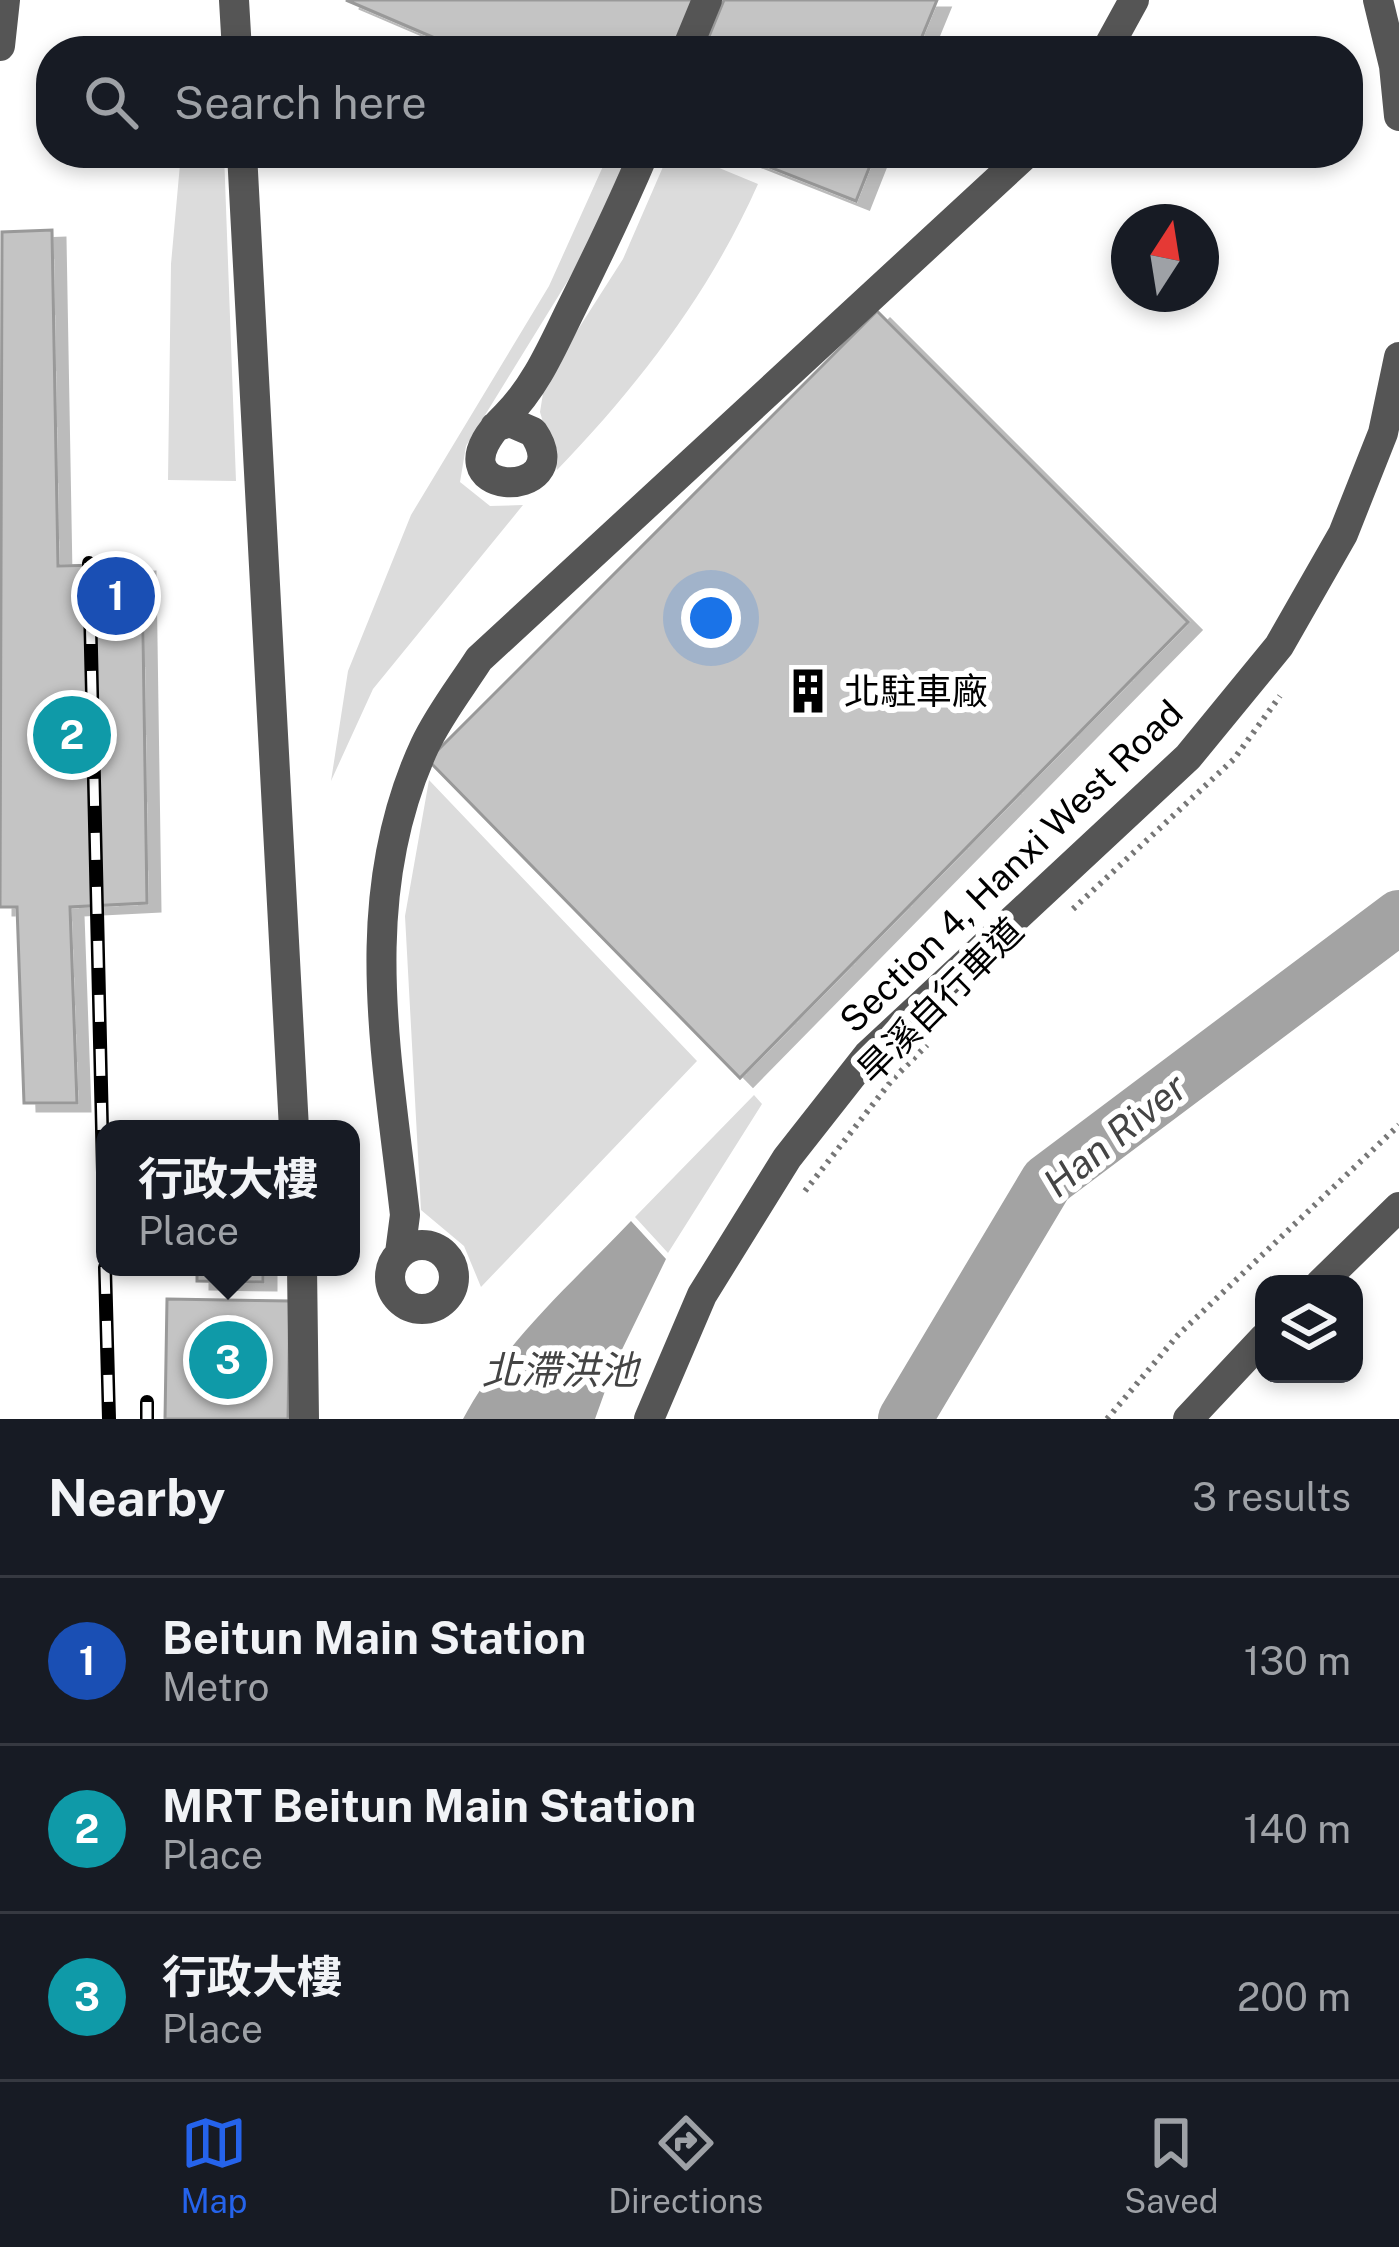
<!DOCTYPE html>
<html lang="en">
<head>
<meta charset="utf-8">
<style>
  body { margin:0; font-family:"Public Sans","Noto Sans TC",sans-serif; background:#20242c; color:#f1f3f6 }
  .controls { position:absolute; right:36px; bottom:36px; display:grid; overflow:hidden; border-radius:24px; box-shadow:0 6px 18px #0003 }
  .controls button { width:108px; height:108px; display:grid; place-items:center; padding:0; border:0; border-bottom:3px solid #363941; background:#171b24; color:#f1f3f6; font:60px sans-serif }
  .compass { position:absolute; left:1111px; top:204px; width:108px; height:108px; border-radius:50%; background:#171b24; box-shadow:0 6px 18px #0003; rotate:12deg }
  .you { position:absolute; left:711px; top:618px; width:42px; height:42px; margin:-30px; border:9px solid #fff; border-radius:50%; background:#1a73e8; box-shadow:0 0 0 18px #1a73e833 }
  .badge { display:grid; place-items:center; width:78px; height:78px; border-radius:50%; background:#2563eb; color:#fff; font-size:39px; font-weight:700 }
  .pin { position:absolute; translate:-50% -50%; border:6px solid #fff; box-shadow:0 3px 12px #0006 }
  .popup { position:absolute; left:96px; top:1120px; width:264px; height:156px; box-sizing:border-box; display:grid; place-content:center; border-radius:24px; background:#171b24; filter:drop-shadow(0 3px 9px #0005); font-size:39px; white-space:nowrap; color:#9ea1a6 }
  .popup b { font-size:45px; color:#f1f3f6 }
  .popup::after { content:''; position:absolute; left:50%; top:100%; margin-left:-24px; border:24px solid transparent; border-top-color:#171b24 }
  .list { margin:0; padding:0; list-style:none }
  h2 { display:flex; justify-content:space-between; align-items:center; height:156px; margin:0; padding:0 48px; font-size:51px }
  h2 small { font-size:39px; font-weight:400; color:#9ea1a6 }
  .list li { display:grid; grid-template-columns:78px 1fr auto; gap:36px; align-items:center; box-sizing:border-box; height:168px; padding:0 48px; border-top:3px solid #363941 }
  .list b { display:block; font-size:45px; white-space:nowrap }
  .list p { margin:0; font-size:39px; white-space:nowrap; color:#9ea1a6 }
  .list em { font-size:39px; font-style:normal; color:#9ea1a6 }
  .icon { flex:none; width:66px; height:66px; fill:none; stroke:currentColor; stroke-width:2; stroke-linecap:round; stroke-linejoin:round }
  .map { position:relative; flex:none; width:1399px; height:1419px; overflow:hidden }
  .search { position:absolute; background:#171b24; box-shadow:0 6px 18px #0003; left:36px; right:36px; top:36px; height:132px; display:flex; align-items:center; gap:30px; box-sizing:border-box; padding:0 42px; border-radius:48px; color:#9ea1a6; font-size:45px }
  .sheet { height:660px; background:#171b24 }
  nav { display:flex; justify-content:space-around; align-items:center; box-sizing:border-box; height:168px; border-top:3px solid #363941; background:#171b24; font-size:33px; color:#9ea1a6 }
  nav a { display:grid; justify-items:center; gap:6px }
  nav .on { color:#2563eb }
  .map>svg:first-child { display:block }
</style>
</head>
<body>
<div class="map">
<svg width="1399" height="1419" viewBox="0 0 1399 1419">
  <defs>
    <filter id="shadow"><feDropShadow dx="13" dy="8" stdDeviation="0" flood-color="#0004"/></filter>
  </defs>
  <rect width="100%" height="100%" fill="#fff"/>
  <path fill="#dcdcdc" d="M181,153H224L236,481L168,480L171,264Z
    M609,153H628L588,248L466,446L460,482L490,506L523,505L373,689L331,781L348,671L411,515L549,286Z
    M669,153H683L758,184C710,292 640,384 557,470L540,412L545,381L623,259Z
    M429,780L697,1061L481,1287L464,1246L421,1210L405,916Z
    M754,1095L762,1104L668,1253L635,1217Z"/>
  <path fill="#a3a3a3" d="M631,1221L666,1259L614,1366L595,1419H463C503,1343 572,1283 631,1221Z"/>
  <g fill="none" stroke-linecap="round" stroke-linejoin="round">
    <path stroke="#a3a3a3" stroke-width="54" d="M905,1419L1047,1181L1399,917"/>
  </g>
  <path fill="#c4c4c4" stroke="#999" stroke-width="3" filter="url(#shadow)" d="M346,0H702L682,51H465Z
    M724,0H937L916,51H703Z
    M734,153H875L856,201Z
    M52,230L58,566L142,564L147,903L70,907L77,1103H24L17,907H0L2,232Z
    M877,311L1188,622L740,1078L428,760Z
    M197,1267H263V1282L197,1281Z
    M167,1299L290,1301L288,1419H165Z"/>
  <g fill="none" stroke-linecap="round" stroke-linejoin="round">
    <path stroke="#777" stroke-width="6" stroke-dasharray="3 6" stroke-linecap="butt" d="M1073,909L1234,759L1280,696
      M805,1191L892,1080L927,1045
      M1107,1419L1178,1335L1399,1125"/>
    <path stroke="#555" stroke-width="30" d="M234,0L237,51
      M1378,0L1394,66L1399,116
      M0,46L5,0
      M686,51L707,0
      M1106,51L1134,0
      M242,153L294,1129
      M495,427L510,422L533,432C582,503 420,500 506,416C537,385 553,345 573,305C598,255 622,205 644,153
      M390 1277a32 32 0 1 1 64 0a32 32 0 1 1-64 0Z
      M400,1253L405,1215C387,1055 354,898 425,745C439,715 461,687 479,659L1027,153
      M302,1267L304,1419
      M1320,1284L1399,1207
      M649,1419L702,1295L787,1158L868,1055L1188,757L1279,646L1343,534L1383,433L1399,357
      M1188,1419L1264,1338"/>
    <g stroke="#000" stroke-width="14">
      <path id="rail" d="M89,563L105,1259
        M105,1267L109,1419
        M147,1419V1402"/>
    </g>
    <use href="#rail" stroke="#fff" stroke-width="9" stroke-dasharray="27" stroke-linecap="butt"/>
  </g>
  <defs>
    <g id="building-bare" transform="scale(3.6)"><path d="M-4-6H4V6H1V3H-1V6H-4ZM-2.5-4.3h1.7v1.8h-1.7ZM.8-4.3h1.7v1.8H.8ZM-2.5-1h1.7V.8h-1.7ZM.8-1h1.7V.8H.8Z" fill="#000" stroke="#fff" stroke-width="2.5" paint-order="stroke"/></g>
  </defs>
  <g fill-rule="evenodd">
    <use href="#building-bare" x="808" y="691"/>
  </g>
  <g text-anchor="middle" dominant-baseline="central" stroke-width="12" stroke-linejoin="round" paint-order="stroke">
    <g font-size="36" fill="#000" stroke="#fff" text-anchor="start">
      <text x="844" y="691">北駐車廠</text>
    </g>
    <g font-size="36" fill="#000" stroke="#fff">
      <text transform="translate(1011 866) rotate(-44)">Section 4, Hanxi West Road</text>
      <text transform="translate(940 1000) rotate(-45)">旱溪自行車道</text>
    </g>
    <g font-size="39" font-style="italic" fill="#444" stroke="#fff">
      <text transform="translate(1115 1135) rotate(-39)">Han River</text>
      <text x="560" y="1370">北滯洪池</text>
    </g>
  </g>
</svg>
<div class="controls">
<button><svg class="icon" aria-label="layers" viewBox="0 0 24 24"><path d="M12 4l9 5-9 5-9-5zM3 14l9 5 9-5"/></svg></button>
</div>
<svg class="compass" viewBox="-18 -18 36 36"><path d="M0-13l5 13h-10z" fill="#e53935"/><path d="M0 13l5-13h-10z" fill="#9ea1a6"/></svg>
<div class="you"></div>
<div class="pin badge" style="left:116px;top:596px;background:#1a4fb4">1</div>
<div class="pin badge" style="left:72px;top:735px;background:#0f9aa8">2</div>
<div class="pin badge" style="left:228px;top:1360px;background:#0f9aa8">3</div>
<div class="popup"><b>行政大樓</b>Place</div>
<div class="search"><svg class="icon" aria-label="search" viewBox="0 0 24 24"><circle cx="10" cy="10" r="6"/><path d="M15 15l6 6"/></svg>Search here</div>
</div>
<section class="sheet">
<h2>Nearby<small>3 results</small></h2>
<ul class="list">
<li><span class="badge" style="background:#1a4fb4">1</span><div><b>Beitun Main Station</b><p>Metro</p></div><em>130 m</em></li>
<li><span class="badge" style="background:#0f9aa8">2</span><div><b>MRT Beitun Main Station</b><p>Place</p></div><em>140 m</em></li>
<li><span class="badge" style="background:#0f9aa8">3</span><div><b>行政大樓</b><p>Place</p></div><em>200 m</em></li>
</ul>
</section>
<nav>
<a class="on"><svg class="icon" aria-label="map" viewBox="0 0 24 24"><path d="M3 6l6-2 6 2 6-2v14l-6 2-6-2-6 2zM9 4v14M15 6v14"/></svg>Map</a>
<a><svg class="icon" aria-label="directions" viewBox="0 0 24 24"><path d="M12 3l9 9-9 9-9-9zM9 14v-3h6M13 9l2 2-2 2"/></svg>Directions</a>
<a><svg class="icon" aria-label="saved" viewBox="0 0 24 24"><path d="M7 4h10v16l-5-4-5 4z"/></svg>Saved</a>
</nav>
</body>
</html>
